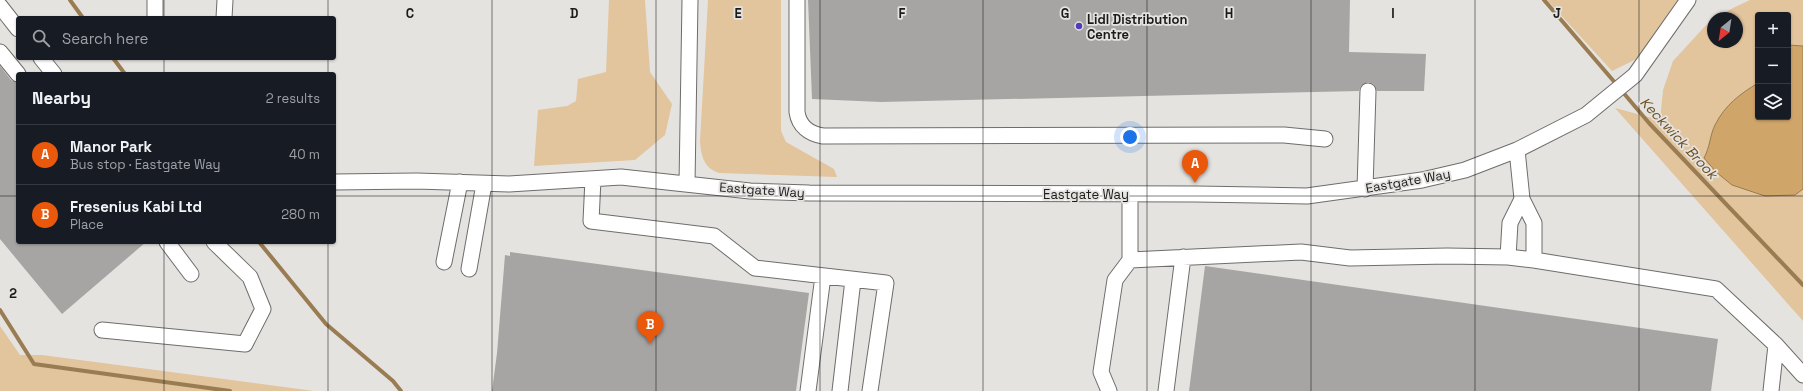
<!DOCTYPE html>
<html lang="en">
<head>
<meta charset="utf-8">
<style>
  body { margin:0; font-family:"Space Grotesk",sans-serif; background:#242831; color:#f1f3f6 }
  .controls { position:absolute; right:12px; top:12px; display:grid; overflow:hidden; border-radius:4px; box-shadow:0 1px 3px #0004 }
  .controls button { width:36px; height:36px; display:grid; place-items:center; padding:0; border:0; border-bottom:1px solid #363941; background:#171b24; color:#f1f3f6; font:20px sans-serif }
  .compass { position:absolute; left:1707px; top:12px; width:36px; height:36px; border-radius:50%; background:#171b24; box-shadow:0 1px 3px #0004; rotate:210deg }
  .you { position:absolute; left:1130px; top:137px; width:14px; height:14px; margin:-10px; border:3px solid #fff; border-radius:50%; background:#1a73e8; box-shadow:0 0 0 6px #1a73e833 }
  .badge { display:grid; place-items:center; width:26px; height:26px; border-radius:50%; background:#ea580c; color:#fff; font-size:13px; font-weight:700 }
  .pin { position:absolute; translate:-50% -33px; filter:drop-shadow(0 1px 2px #0008) }
  .pin::after { content:''; position:absolute; top:21px; width:14px; height:12px; background:inherit; clip-path:polygon(0 0,100% 0,50% 100%) }
  .list { margin:0; padding:0; list-style:none }
  h2 { display:flex; justify-content:space-between; align-items:center; height:52px; margin:0; padding:0 16px; font-size:17px }
  h2 small { font-size:13px; font-weight:400; color:#9ea1a6 }
  .list li { display:grid; grid-template-columns:26px 1fr auto; gap:12px; align-items:center; box-sizing:border-box; height:60px; padding:0 16px; border-top:1px solid #363941 }
  .list b { display:block; font-size:15px; white-space:nowrap }
  .list p { margin:0; font-size:13px; white-space:nowrap; color:#9ea1a6 }
  .list em { font-size:13px; font-style:normal; color:#9ea1a6 }
  .icon { flex:none; width:22px; height:22px; fill:none; stroke:currentColor; stroke-width:2; stroke-linecap:round; stroke-linejoin:round }
  .map { position:relative; flex:none; width:1803px; height:391px; overflow:hidden }
  .search { position:absolute; background:#171b24; box-shadow:0 1px 3px #0004; left:16px; top:16px; width:320px; height:44px; display:flex; align-items:center; gap:10px; box-sizing:border-box; padding:0 14px; border-radius:4px; color:#9ea1a6; font-size:15px }
  .panel { position:absolute; background:#171b24; box-shadow:0 1px 3px #0004; left:16px; top:72px; width:320px; height:172px; border-radius:4px }
  .map>svg:first-child { display:block }
</style>
</head>
<body>
<div class="map">
<svg width="1803" height="391" viewBox="0 0 1803 391">
  <rect width="100%" height="100%" fill="#e5e3e0"/>
  <path fill="#e2c49d" fill-rule="evenodd" d="M609,0H645L650,72L672,104L665,135L635,160L534,166L538,110L567,106L576,101L578,79L606,72Z
    M708,0H781V131L786,142L834,169L837,177L719,173C704,168 701,156 700,141Z
    M1547,0H1688L1651,52L1612,71Z
    M1750,0H1803V321L1615,108L1660,120L1663,90L1673,61L1708,23L1713,20V42H1737V18H1716L1733,8ZM1758,15H1788V117H1758Z
    M0,326L20,355H42L314,391H0Z"/>
  <path fill="#d0a56a" stroke="#9a7c52" d="M1788,45L1803,46V189L1795,195L1765,196L1732,185L1716,172L1704,158C1710,147 1710,135 1715,125C1725,105 1740,94 1758,83V117H1788Z"/>
  <g fill="none" stroke-linecap="round" stroke-linejoin="round">
    <path stroke="#9a7c52" stroke-width="4" d="M70,0L83,18
      M1544,0L1617,85
      M113,58L125,74
      M1621,90L1649,123L1803,285
      M259,242L326,324L393,381L401,391
      M0,310L34,364L230,391"/>
  </g>
  <path fill="#a7a5a3" d="M808,0H1350L1349,52L1426,54L1424,91H1377L1373,84L1368,82L1361,86L1359,91L881,102L812,99Z
    M0,66L11,80L18,83V242H146L62,314L0,239Z
    M510,252L809,293L796,391H492L497,353L505,255L510,256Z
    M1205,266L1718,339L1711,391H1189Z"/>
  <g fill="none" stroke-linecap="round" stroke-linejoin="round">
    <g stroke="#6f6d6b" stroke-width="17">
      <path id="minor" d="M797,0V112C799,126 809,134 823,136L1284,135L1325,139
        M0,6L18,29
        M155,18V0
        M224,18L225,0
        M0,52L18,74
        M41,58L54,74
        M593,179L591,221L714,236L755,268L886,283L870,391
        M334,182L417,181L509,184L621,177L750,191L809,193L1196,194L1307,196L1422,180L1465,170L1517,150L1586,115L1635,75L1688,0
        M687,184L690,0
        M1365,189L1368,91
        M1130,194V260L1301,252L1350,258L1447,256L1508,257L1534,260V223L1522,199L1517,150
        M167,242L191,274
        M1508,257L1510,223L1522,199
        M1534,260L1716,289L1776,345L1803,375
        M444,262L460,182
        M469,269L484,184
        M102,330L245,344L263,309L250,277L214,242
        M808,391L823,276
        M840,391L853,280
        M1109,391L1101,372L1115,280L1130,260
        M1166,391L1183,257
        M1771,391L1776,345"/>
    </g>
    <use href="#minor" stroke="#fff" stroke-width="15"/>
  </g>
  <path fill="none" stroke="#1b1b1a" stroke-width="1" stroke-opacity="0.55" d="M164,0V18M328,0V18M492,0V391M656,0V391M820,0V391M983,0V391M1147,0V391M1311,0V391M1475,0V391M1639,0V391M164,58V74M328,58V74M0,196H18M334,196H1803M164,242V391M328,242V391"/>
  <circle fill="#513db5" stroke="#e5e3e0" stroke-width="1.5" cx="1079" cy="26" r="4"/>
  <g text-anchor="middle" dominant-baseline="central" stroke-width="3.5" stroke-linejoin="round" paint-order="stroke">
    <g font-size="13" font-weight="bold" fill="#1b1b1a" stroke="#e5e3e0" text-anchor="start">
      <text x="1087" y="19">Lidl Distribution<tspan x="1087" dy="15">Centre</tspan></text>
    </g>
    <g font-size="13" fill="#1b1b1a" stroke="#e5e3e0">
      <text transform="translate(1408 181) rotate(-10)">Eastgate Way</text>
      <text transform="translate(762 190) rotate(4)">Eastgate Way</text>
      <text x="1086" y="194">Eastgate Way</text>
    </g>
    <g font-size="14" font-style="italic" fill="#6d4f22" stroke="#e5e3e0">
      <text transform="translate(1679 138) rotate(47)">Keckwick Brook</text>
    </g>
  </g>
  <g font-size="13" text-anchor="middle" font-weight="bold" fill="#1b1b1a" stroke="#e5e3e0" stroke-width="3.5" stroke-linejoin="round" paint-order="stroke">
    <text x="410" y="18">C</text>
    <text x="574" y="18">D</text>
    <text x="738" y="18">E</text>
    <text x="902" y="18">F</text>
    <text x="1065" y="18">G</text>
    <text x="1229" y="18">H</text>
    <text x="1393" y="18">I</text>
    <text x="1557" y="18">J</text>
    <text x="13" y="298">2</text>
  </g>
</svg>
<div class="controls">
<button>+</button>
<button>−</button>
<button><svg class="icon" aria-label="layers" viewBox="0 0 24 24"><path d="M12 4l9 5-9 5-9-5zM3 14l9 5 9-5"/></svg></button>
</div>
<svg class="compass" viewBox="-18 -18 36 36"><path d="M0-13l5 13h-10z" fill="#e53935"/><path d="M0 13l5-13h-10z" fill="#9ea1a6"/></svg>
<div class="you"></div>
<div class="pin badge" style="left:1195px;top:183px">A</div>
<div class="pin badge" style="left:650px;top:344px">B</div>
<div class="search"><svg class="icon" aria-label="search" viewBox="0 0 24 24"><circle cx="10" cy="10" r="6"/><path d="M15 15l6 6"/></svg>Search here</div>
<section class="panel">
<h2>Nearby<small>2 results</small></h2>
<ul class="list">
<li><span class="badge">A</span><div><b>Manor Park</b><p>Bus stop · Eastgate Way</p></div><em>40 m</em></li>
<li><span class="badge">B</span><div><b>Fresenius Kabi Ltd</b><p>Place</p></div><em>280 m</em></li>
</ul>
</section>
</div>
</body>
</html>
